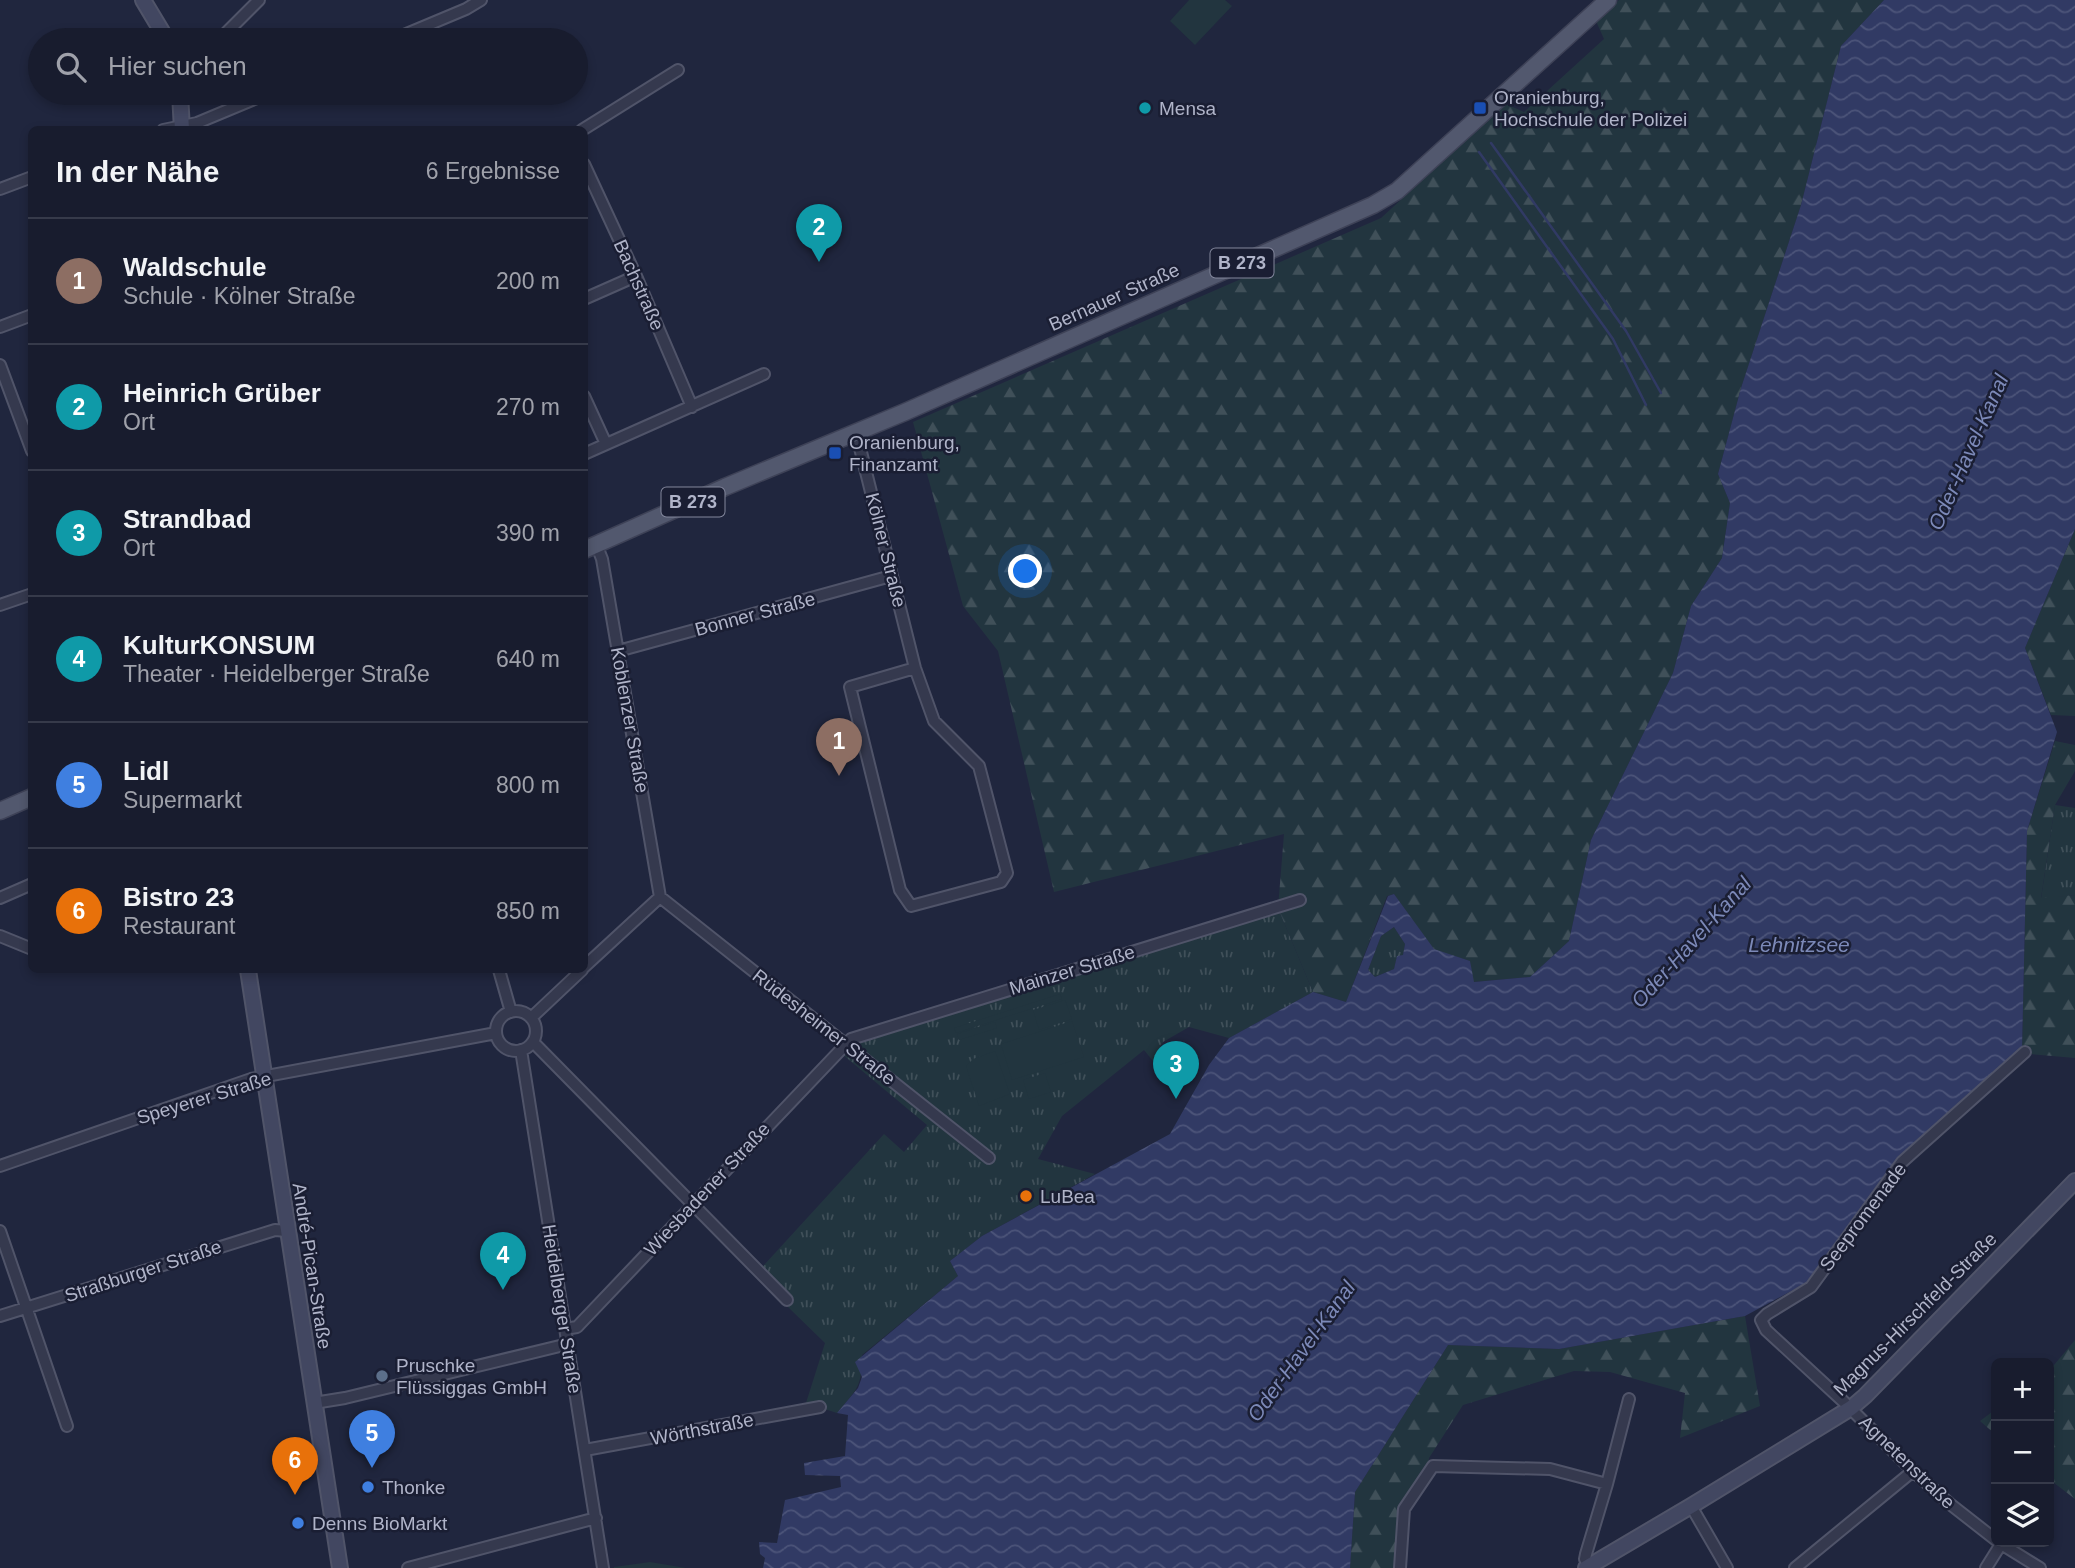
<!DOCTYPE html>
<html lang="de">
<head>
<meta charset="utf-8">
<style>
  body { margin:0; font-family:Arial,sans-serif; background:#25293a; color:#f1f3f6 }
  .controls { position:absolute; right:21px; bottom:21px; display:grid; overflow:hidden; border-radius:10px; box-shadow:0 4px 10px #0003 }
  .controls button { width:63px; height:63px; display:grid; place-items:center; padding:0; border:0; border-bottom:2px solid #363a4a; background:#181c2e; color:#f1f3f6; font:35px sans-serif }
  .you { position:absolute; left:1026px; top:572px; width:24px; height:24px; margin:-18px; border:5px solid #fff; border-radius:50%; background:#1a73e8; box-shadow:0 0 0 10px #1a73e833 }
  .badge { display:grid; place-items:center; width:46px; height:46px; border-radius:50%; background:#7f94ff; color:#fff; font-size:23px; font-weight:700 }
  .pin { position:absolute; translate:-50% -58px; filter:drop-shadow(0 2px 4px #0008) }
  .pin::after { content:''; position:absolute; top:37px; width:24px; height:21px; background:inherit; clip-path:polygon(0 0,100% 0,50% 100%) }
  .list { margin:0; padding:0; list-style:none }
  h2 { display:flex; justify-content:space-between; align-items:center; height:91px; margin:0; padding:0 28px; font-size:30px }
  h2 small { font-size:23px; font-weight:400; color:#9fa1aa }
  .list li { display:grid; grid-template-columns:46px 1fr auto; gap:21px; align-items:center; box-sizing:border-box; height:126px; padding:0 28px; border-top:2px solid #363a4a }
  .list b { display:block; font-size:26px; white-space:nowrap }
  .list p { margin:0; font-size:23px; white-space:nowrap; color:#9fa1aa }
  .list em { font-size:23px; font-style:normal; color:#9fa1aa }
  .icon { flex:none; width:38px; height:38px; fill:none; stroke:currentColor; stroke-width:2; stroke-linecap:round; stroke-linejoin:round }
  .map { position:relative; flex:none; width:2075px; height:1568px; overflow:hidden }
  .search { position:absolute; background:#181c2e; box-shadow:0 4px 10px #0003; left:28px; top:28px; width:560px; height:77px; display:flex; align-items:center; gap:18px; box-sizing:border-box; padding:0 24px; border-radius:38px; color:#9fa1aa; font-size:26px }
  .panel { position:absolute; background:#181c2e; box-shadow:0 4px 10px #0003; left:28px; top:126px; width:560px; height:847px; border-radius:10px }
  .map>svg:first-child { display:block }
</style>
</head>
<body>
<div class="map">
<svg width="2075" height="1568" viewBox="0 0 2075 1568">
  <defs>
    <pattern id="grass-tufts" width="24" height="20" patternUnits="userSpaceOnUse" patternTransform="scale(1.75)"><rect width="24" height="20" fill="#22353f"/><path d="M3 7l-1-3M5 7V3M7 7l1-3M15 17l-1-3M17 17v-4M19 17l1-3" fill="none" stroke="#405059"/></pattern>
    <pattern id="forest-firs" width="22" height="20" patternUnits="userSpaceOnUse" patternTransform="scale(1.75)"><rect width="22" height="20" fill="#22353f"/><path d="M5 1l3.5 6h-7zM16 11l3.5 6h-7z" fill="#405059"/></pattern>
    <pattern id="water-waves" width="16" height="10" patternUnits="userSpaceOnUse" patternTransform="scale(1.75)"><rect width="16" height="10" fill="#313a64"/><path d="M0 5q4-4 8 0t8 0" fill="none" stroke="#4c5479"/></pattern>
  </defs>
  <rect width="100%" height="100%" fill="#20263e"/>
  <path fill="url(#grass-tufts)" d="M2055,805L2075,808V895L2041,899Z
    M1278,908L1313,992L1229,1038L1189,1027L1163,1042L1153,1061L1144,1050L1062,1116L1038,1159L1095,1174L982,1236L950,1261L958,1276L862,1355C862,1387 857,1389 837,1413L806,1403L825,1343L755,1275L884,1134L904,1152L927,1125L836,1049Z
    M1394,927L1405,944L1403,955L1397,957L1394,969L1375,977L1368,970L1381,936Z"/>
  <path fill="url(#forest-firs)" d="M1619,0H1884L1841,46L1801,205L1741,388L1718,474L1730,503L1722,558L1691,606L1673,673L1591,840L1569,941L1530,977L1473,982L1470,961L1434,950L1394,894L1387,896L1346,1002L1313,992L1278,908L1284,834L1054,892L998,651L963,606L913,422L1381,218L1506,104L1524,112L1604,39L1596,21Z
    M2075,529V716L2051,715L2025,648Z
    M2055,741L2075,745V771L2055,805L2041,898L2075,895V1058L2030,1054L2022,1050L2027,831Z
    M1745,1316L1760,1406L1680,1438L1685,1393L1610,1372L1574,1371L1463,1405L1429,1458L1427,1479L1408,1509L1403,1568H1350L1355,1492L1448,1345L1559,1349Z
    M2075,1340V1499L2049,1479V1371Z
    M1996,1409V1435L1980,1421Z"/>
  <path fill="#22353f" d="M1189,0H1225L1232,6L1195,45L1170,21Z
    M1060,994L1062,999L956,1033L954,1028Z
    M1065,1000L1072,1019L1039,1030L1033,1010Z
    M1072,1021L1084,1057L1012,1080L1001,1044Z
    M995,1022L997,1028L959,1040L957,1034Z
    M995,1051L1010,1094L979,1106L966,1066L973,1059Z
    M1045,1073L1051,1092L1029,1099L1023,1080Z
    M650,1562L686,1568H614V1567Z"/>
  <path fill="url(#water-waves)" fill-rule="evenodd" d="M1884,0H2075V529L2025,648L2057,732L2027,831L2022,1050L1901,1156L1806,1283L1745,1316L1559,1349L1448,1345L1355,1492L1350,1568H763L765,1558L760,1554L759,1542L777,1543L785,1500L841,1487L840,1476L805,1475L804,1463L845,1456L848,1415L837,1413L858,1388L862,1377L855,1362L958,1276L950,1261L982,1236L1170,1134L1209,1065L1229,1038L1313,992L1346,1002L1388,896L1394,894L1434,949L1470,961L1474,982L1530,977L1569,941L1591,840L1673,673L1691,606L1722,558L1730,503L1718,474L1741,388L1801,205L1841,46ZM1394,927L1405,944L1403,955L1397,956L1394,969L1375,977L1368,970L1381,936Z"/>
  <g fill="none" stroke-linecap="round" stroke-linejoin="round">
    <path stroke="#313a64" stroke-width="2.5" d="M1491,143L1626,331L1661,393
      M1479,152L1613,339L1646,405"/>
    <g stroke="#505469" stroke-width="14">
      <path id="street" d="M219,40L259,0
        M392,40L466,9L481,0
        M163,130L197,123L269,93
        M582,130L678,70
        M584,164L636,276L692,407
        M0,189L32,177
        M584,299L636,276
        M0,327L32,315
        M0,365L32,451
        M584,396L606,444
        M856,432L915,668L934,721L979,766L1007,873L1001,882L911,906L900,890L850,687L915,668
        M584,454L764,374
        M596,544L602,559L660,897
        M0,605L32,594
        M618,651L891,576
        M660,897L989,1158
        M0,898L32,884
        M0,936L32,949
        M584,967L660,897
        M499,970L511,1012
        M496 1031a20 20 0 1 1 40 0a20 20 0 1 1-40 0Z
        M531,1018L582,970
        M533,1042L787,1300
        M521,1050L603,1568
        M0,1166L251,1079L496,1033
        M0,1231L67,1426
        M0,1316L275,1230L287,1231
        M565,1329L577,1327L851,1039L1300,900
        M314,1403L345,1398L568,1344
        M585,1450L820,1407
        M1691,1506L1727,1568
        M1996,1540L1950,1504L1913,1471L1844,1402L1766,1330L1761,1320L1767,1314L1811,1287L1902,1162L2025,1052
        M1998,1542L2040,1568
        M1589,1565L1585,1559L1586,1554L1607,1484L1629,1399
        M408,1568L596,1518
        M1400,1568L1404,1509L1433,1466L1550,1469L1607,1484
        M1795,1568L1913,1471
        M1986,1568L2001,1544"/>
    </g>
    <g stroke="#505469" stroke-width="18">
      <path id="secondary" d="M143,0L167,40
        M180,93L182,130
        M248,970L340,1568
        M1586,1568L1691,1506L1851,1408L1865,1396L2075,1181"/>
    </g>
    <g stroke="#3e4257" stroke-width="19">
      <path id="primary" d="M584,550L725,487L905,412L1373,205L1397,191L1608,0
        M0,811L32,797"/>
    </g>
    <use href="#street" stroke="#35394e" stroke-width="10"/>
    <use href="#secondary" stroke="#424761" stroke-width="14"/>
    <use href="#primary" stroke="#52586e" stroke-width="16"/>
  </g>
  <circle fill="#0f9aa8" stroke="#1a1e33" stroke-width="2.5" cx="1145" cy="108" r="7"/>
  <g fill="#1a4fb4" stroke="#1a1e33" stroke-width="2.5">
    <rect x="1473" y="101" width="14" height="14" rx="3.5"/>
    <rect x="828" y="446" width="14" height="14" rx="3.5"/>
  </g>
  <circle fill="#e8710a" stroke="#1a1e33" stroke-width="2.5" cx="1026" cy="1196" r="7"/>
  <circle fill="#5c6f8a" stroke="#1a1e33" stroke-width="2.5" cx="382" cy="1376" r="7"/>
  <g fill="#3f7fe0" stroke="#1a1e33" stroke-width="2.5">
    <circle cx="368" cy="1487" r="7"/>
    <circle cx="298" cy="1523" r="7"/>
  </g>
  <g text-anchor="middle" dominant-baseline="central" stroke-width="5" stroke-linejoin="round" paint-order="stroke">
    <g fill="#1a1e33" stroke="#83879c" stroke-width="2">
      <rect x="1210.5" y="248.5" width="63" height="29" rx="5"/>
      <rect x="661.5" y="487.5" width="63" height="29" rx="5"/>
    </g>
    <g font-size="18" font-weight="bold" fill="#b0b4c9">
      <text x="1242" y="263">B 273</text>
      <text x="693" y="502">B 273</text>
    </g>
    <g font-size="19" fill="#b0b4c9" stroke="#1a1e33" text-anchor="start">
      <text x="1494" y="97">Oranienburg,<tspan x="1494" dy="22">Hochschule der Polizei</tspan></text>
      <text x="1159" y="108">Mensa</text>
      <text x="849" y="442">Oranienburg,<tspan x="849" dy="22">Finanzamt</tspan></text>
      <text x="1040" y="1196">LuBea</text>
      <text x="396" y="1365">Pruschke<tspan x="396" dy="22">Flüssiggas GmbH</tspan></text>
      <text x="382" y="1487">Thonke</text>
      <text x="312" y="1523">Denns BioMarkt</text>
    </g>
    <g font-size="19" fill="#b0b4c9" stroke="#1a1e33">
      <text transform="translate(639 285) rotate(66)">Bachstraße</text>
      <text transform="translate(1114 297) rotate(-24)">Bernauer Straße</text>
      <text transform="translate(886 550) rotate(76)">Kölner Straße</text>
      <text transform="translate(755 614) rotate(-15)">Bonner Straße</text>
      <text transform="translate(630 720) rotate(80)">Koblenzer Straße</text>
      <text transform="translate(1072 970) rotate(-17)">Mainzer Straße</text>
      <text transform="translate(824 1027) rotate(38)">Rüdesheimer Straße</text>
      <text transform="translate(204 1098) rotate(-17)">Speyerer Straße</text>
      <text transform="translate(707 1189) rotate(-47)">Wiesbadener Straße</text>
      <text transform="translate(1863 1217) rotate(-53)">Seepromenade</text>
      <text transform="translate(312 1266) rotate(81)">André-Pican-Straße</text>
      <text transform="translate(143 1271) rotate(-18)">Straßburger Straße</text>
      <text transform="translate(562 1309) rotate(81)">Heidelberger Straße</text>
      <text transform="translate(1915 1314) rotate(-45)">Magnus-Hirschfeld-Straße</text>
      <text transform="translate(702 1429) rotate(-11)">Wörthstraße</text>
      <text transform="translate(1907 1462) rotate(44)">Agnetenstraße</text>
    </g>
    <g font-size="21" font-style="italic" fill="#7c89b8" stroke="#1a1e33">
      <text transform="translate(1968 452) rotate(-66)">Oder-Havel-Kanal</text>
      <text transform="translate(1691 942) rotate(-48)">Oder-Havel-Kanal</text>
      <text x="1799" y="944">Lehnitzsee</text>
      <text transform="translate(1301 1351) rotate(-54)">Oder-Havel-Kanal</text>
    </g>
  </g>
</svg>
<div class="controls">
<button>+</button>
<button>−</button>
<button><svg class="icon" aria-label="layers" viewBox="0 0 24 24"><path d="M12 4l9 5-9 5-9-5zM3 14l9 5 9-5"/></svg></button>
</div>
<div class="you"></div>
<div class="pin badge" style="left:839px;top:776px;background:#8d6e63">1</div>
<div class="pin badge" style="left:819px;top:262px;background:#0f9aa8">2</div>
<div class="pin badge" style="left:1176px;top:1099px;background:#0f9aa8">3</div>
<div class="pin badge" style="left:503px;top:1290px;background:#0f9aa8">4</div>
<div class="pin badge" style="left:372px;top:1468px;background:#3f7fe0">5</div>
<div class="pin badge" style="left:295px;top:1495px;background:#e8710a">6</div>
<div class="search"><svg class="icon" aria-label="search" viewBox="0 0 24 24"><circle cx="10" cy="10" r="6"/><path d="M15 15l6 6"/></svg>Hier suchen</div>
<section class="panel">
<h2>In der Nähe<small>6 Ergebnisse</small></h2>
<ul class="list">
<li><span class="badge" style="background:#8d6e63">1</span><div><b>Waldschule</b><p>Schule · Kölner Straße</p></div><em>200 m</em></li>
<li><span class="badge" style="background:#0f9aa8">2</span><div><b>Heinrich Grüber</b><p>Ort</p></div><em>270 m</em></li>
<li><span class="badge" style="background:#0f9aa8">3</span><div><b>Strandbad</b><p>Ort</p></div><em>390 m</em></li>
<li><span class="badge" style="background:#0f9aa8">4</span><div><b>KulturKONSUM</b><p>Theater · Heidelberger Straße</p></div><em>640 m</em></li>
<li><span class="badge" style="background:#3f7fe0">5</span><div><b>Lidl</b><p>Supermarkt</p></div><em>800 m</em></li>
<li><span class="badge" style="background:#e8710a">6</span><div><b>Bistro 23</b><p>Restaurant</p></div><em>850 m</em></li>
</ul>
</section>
</div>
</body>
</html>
